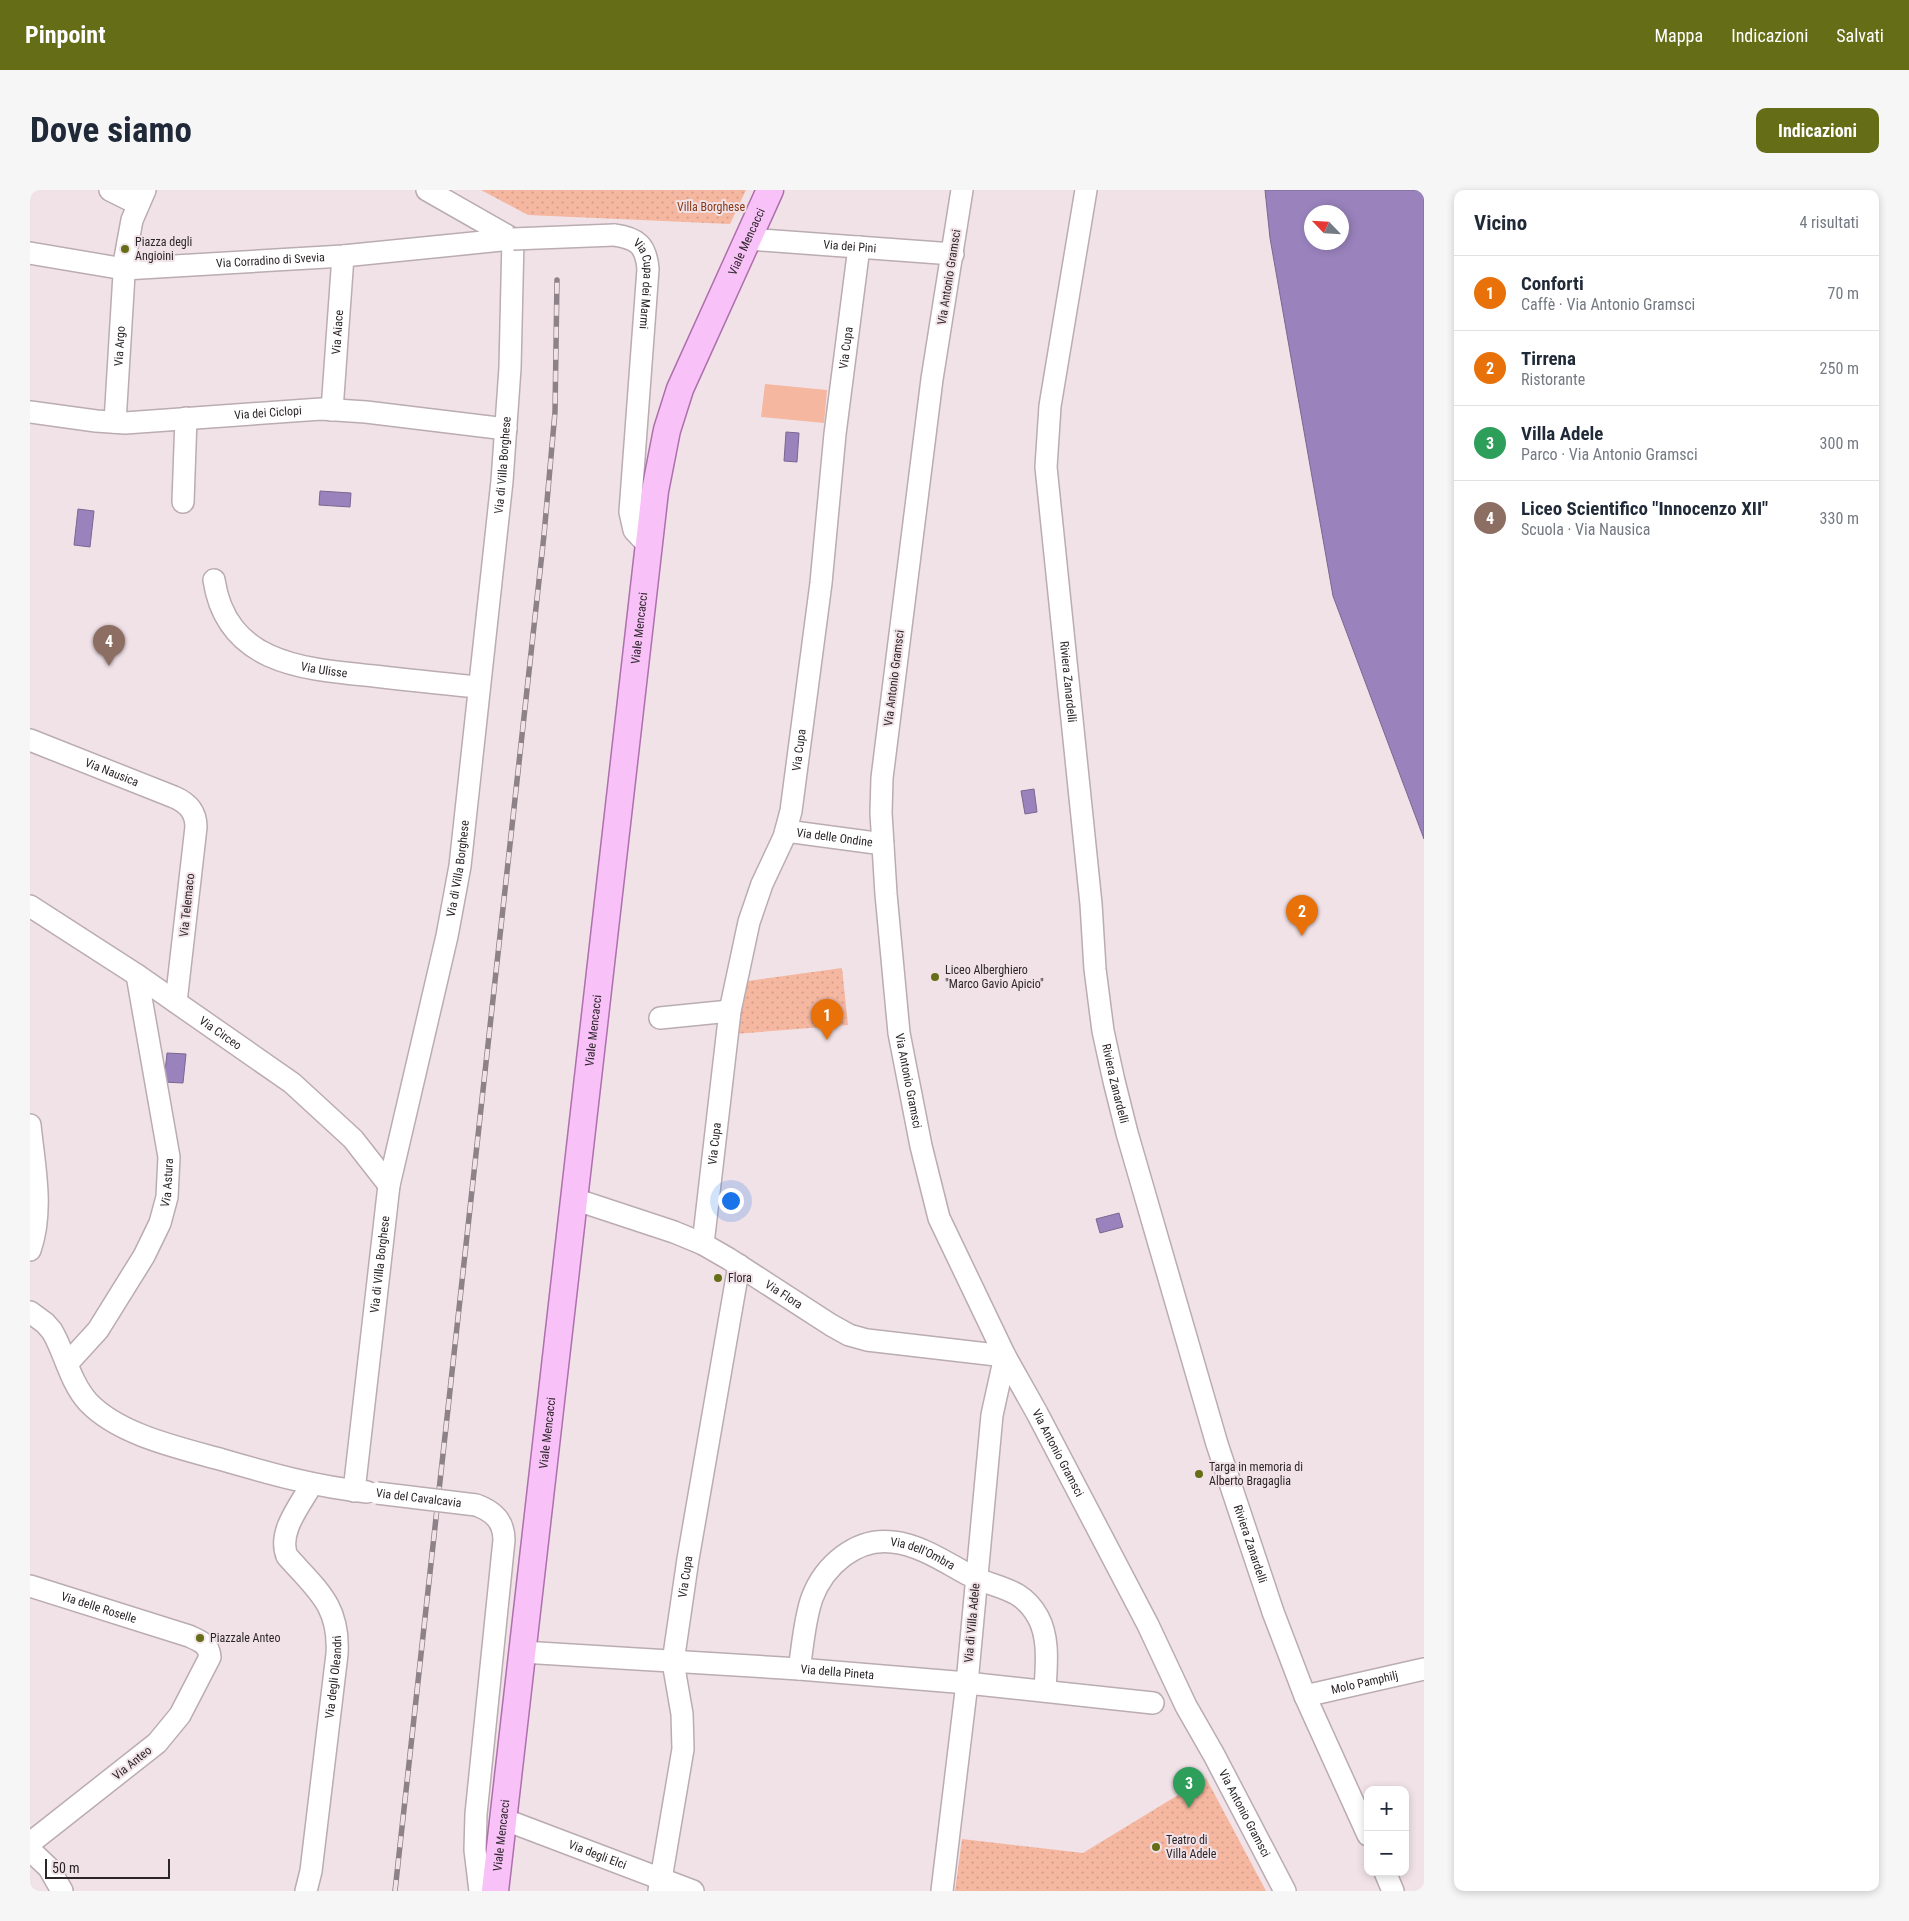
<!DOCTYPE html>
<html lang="it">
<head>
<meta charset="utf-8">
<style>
  body { margin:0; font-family:"Roboto Condensed",sans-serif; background:#f6f6f7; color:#1f2937 }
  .controls { position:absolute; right:15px; bottom:15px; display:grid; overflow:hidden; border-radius:10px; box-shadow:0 2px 8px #0003 }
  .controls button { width:45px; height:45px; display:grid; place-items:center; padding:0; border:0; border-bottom:1px solid #e0e1e3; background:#fff; color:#1f2937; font:25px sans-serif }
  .compass { position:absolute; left:1274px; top:15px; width:45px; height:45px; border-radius:50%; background:#fff; box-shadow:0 2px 8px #0003; rotate:295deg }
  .scale { position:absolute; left:15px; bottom:12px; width:125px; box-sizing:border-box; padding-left:5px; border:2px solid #2c2629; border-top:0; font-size:14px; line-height:18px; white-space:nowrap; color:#2c2629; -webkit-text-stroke:4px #f1e2e8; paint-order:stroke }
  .you { position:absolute; left:700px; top:1010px; width:18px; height:18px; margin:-12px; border:4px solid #fff; border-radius:50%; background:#1a73e8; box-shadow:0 0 0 8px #1a73e833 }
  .badge { display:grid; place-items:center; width:32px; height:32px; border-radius:50%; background:#656e16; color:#fff; font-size:16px; font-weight:700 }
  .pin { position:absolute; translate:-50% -41px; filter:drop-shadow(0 1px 2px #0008) }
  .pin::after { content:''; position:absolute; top:26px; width:18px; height:15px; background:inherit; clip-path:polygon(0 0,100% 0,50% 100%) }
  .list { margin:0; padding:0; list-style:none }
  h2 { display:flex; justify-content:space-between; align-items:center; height:65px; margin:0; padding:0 20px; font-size:21px }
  h2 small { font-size:16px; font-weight:400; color:#747a83 }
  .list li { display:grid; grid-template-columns:32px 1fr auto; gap:15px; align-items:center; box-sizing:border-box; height:75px; padding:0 20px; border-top:1px solid #e0e1e3 }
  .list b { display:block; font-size:19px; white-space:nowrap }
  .list p { margin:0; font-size:16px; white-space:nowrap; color:#747a83 }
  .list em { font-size:16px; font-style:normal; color:#747a83 }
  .map { position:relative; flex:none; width:1394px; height:1701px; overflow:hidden; border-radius:10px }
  header { display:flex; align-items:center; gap:30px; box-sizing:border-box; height:70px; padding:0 25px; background:#656e16; color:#fff }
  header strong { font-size:24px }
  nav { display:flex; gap:28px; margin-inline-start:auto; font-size:18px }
  .intro { display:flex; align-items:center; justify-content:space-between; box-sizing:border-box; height:120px; padding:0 30px }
  h1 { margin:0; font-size:35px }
  .button { padding:12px 22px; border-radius:10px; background:#656e16; color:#fff; font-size:18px; font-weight:700 }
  main { display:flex; gap:30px; padding:0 30px }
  aside { flex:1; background:#fff; border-radius:10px; box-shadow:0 2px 8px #0003 }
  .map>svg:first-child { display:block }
</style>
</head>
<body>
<header>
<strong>Pinpoint</strong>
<nav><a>Mappa</a><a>Indicazioni</a><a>Salvati</a></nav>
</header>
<div class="intro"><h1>Dove siamo</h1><a class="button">Indicazioni</a></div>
<main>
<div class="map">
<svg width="1394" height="1701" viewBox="0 0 1394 1701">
  <defs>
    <pattern id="grass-dots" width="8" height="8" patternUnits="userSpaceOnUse" patternTransform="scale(1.25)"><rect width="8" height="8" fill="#f5b7a0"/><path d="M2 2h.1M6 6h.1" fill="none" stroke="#d29d8a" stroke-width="1.8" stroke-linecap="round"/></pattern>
  </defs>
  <rect width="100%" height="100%" fill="#f1e2e8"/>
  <path fill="url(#grass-dots)" d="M451,0H716L700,34L498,25Z
    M812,778L818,835L705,844L718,791Z
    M1176,1588L1236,1701H925L932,1649L1053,1663Z"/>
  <path fill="#f5b7a0" d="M735,194L797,200L794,233L731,227Z"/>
  <path fill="#9a83bd" stroke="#796791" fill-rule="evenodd" d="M1235,0H1394V649L1303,406L1240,48ZM1282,22H1312V52H1282Z
    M756,242L769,243L767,272L754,271Z
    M290,301L321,303L320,317L289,315Z
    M48,319L64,321L60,357L44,355Z
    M1004,599L1007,622L995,624L991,601Z
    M137,863L156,864L153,893L134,892Z
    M1089,1023L1093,1037L1070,1043L1066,1029Z"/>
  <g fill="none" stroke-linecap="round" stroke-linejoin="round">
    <g stroke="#baacb2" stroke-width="24">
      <g id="minor">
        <path d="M80,0L108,14"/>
        <path d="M397,0L483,49"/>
        <path id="s1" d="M932,0L902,189L852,588L851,623L856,704L869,843L891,956L909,1028L975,1166L1007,1223L1118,1435L1156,1516L1184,1565L1255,1701"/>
        <path id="s2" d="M1056,0L1020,216L1016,277L1061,714L1065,779L1073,841L1084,891L1097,943L1187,1254L1243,1422L1275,1506L1338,1645"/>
        <path id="s3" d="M584,45C607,48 616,55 618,79L600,322L604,340L618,355"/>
        <path id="s4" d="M718,49L923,64"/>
        <path id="s5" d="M0,63L94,79L313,66L483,49"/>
        <path id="s6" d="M302,220L313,66"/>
        <path id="s7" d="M0,222L66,231L95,233L291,219L336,222L476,239"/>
        <path id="s8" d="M85,232L95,68L102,30L115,0"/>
        <path d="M153,312L156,228"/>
        <path id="s9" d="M184,390C197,475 275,479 344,486C379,490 414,494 449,497"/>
        <path id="s10" d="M0,550L144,607C158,613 166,622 166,637L146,812"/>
        <path id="s11" d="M756,641L853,654"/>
        <path id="s12" d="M0,716L107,785L262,893L323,949L359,995"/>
        <path d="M630,828L700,821"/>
        <path d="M0,935C4,975 14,1020 0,1060"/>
        <path id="s13" d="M544,1009L644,1042L673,1054L699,1069L801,1135L819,1145L837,1150L975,1166L962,1225L937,1493L912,1701"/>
        <path id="s14" d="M673,1054L700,821L719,732L732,694L754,647L761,621L791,393L805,244L829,57"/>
        <path d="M0,1122L15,1133L22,1141C35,1163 40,1192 58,1212C89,1245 150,1258 193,1270C241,1284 287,1297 337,1302"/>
        <path id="s15" d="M37,1174L68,1140L114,1066L130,1033L137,1007L139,967L107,785"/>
        <path id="s16" d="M324,1301L359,995L417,746L430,676L472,291L480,178L483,49"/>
        <path d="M446,1315C463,1321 474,1331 474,1350L446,1624L445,1660L450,1701"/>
        <path id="s17" d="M0,1396L159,1446C170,1451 179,1454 180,1467L150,1525L127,1553L0,1653"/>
        <path id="s18" d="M492,1462L769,1479L937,1493L1123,1513"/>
        <path id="s19" d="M769,1479C773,1456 774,1431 782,1408C794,1376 826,1347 863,1352C890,1355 915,1372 939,1385C966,1399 991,1396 1008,1427C1020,1449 1016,1477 1015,1501"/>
        <path id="s20" d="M1275,1506L1394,1479"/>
        <path id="s21" d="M473,1629L663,1701"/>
        <path d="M0,1660L19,1678L32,1701"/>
        <path d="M1355,1682L1363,1701"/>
        <path id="s22" d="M276,1701L281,1681L307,1464C310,1415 286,1399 257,1366C247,1342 271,1314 282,1294"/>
        <path id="s23" d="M629,1701L653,1559L652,1524L643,1472L658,1369L709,1075"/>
      </g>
    </g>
    <g stroke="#ae6fad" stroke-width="29">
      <g id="major">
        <path id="s24" d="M465,1701L625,301L637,240L650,199L740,0"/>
      </g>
    </g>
    <use href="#minor" stroke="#fff" stroke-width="21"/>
    <use href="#major" stroke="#f8c1f8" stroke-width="26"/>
    <g stroke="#8d8287" stroke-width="5.5">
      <path id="rail" d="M365,1701L514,345L525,222L527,90"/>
    </g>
    <use href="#rail" stroke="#f1e2e8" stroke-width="4" stroke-dasharray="11" stroke-linecap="butt"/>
    <g stroke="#baacb2" stroke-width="24" stroke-linecap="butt">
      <g id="minor-bridge">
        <path d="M483,49L584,45"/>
        <path id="s25" d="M347,1303L446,1315"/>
      </g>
    </g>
    <use href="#minor-bridge" stroke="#fff" stroke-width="21"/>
  </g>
  <g fill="#656e16" stroke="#f1e2e8" stroke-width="2">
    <circle cx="95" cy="59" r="5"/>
    <circle cx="905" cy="787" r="5"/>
    <circle cx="688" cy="1088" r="5"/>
    <circle cx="1169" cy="1284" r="5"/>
    <circle cx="170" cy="1448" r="5"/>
    <circle cx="1126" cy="1657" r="5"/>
  </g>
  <g text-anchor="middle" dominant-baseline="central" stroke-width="4" stroke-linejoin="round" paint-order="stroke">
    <g font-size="12" fill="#873715" stroke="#f1e2e8">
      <text x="681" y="17">Villa Borghese</text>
    </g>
    <g font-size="12" fill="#2c2629" stroke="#f1e2e8">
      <text stroke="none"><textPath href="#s24" startOffset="1676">Viale Mencacci</textPath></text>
      <text stroke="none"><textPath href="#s4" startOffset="102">Via dei Pini</textPath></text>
      <text stroke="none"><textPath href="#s5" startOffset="242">Via Corradino di Svevia</textPath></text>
      <text transform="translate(919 87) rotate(-81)">Via Antonio Gramsci</text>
      <text stroke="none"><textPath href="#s3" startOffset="68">Via Cupa dei Marmi</textPath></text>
      <text stroke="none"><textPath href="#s6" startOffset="78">Via Aiace</textPath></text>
      <text stroke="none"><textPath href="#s8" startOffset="76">Via Argo</textPath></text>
      <text stroke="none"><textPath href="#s14" startOffset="911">Via Cupa</textPath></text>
      <text stroke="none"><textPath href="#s7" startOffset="239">Via dei Ciclopi</textPath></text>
      <text stroke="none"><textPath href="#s16" startOffset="1038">Via di Villa Borghese</textPath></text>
      <text stroke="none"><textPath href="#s24" startOffset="1271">Viale Mencacci</textPath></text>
      <text stroke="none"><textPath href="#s9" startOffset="155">Via Ulisse</textPath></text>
      <text transform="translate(864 488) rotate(-83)">Via Antonio Gramsci</text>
      <text stroke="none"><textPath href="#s2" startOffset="496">Riviera Zanardelli</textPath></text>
      <text stroke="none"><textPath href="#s14" startOffset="506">Via Cupa</textPath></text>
      <text stroke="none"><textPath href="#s10" startOffset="88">Via Nausica</textPath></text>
      <text stroke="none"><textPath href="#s11" startOffset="49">Via delle Ondine</textPath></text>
      <text stroke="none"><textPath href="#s16" startOffset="632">Via di Villa Borghese</textPath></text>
      <text transform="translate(157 715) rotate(-84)">Via Telemaco</text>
      <text stroke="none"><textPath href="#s24" startOffset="866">Viale Mencacci</textPath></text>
      <text stroke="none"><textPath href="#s12" startOffset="229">Via Circeo</textPath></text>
      <text stroke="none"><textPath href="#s1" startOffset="898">Via Antonio Gramsci</textPath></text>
      <text stroke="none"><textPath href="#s2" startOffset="901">Riviera Zanardelli</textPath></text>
      <text stroke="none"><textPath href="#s14" startOffset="101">Via Cupa</textPath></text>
      <text stroke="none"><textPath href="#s15" startOffset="211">Via Astura</textPath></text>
      <text stroke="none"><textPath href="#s16" startOffset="228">Via di Villa Borghese</textPath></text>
      <text stroke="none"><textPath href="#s13" startOffset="232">Via Flora</textPath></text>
      <text stroke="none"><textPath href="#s24" startOffset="461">Viale Mencacci</textPath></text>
      <text stroke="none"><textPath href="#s1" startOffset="1302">Via Antonio Gramsci</textPath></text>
      <text stroke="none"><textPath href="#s25" startOffset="42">Via del Cavalcavia</textPath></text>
      <text stroke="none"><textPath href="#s2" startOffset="1381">Riviera Zanardelli</textPath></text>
      <text stroke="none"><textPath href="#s19" startOffset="210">Via dell'Ombra</textPath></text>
      <text stroke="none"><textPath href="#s23" startOffset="318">Via Cupa</textPath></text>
      <text stroke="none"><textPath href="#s17" startOffset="72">Via delle Roselle</textPath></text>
      <text transform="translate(942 1433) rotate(-85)">Via di Villa Adele</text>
      <text stroke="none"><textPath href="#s18" startOffset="316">Via della Pineta</textPath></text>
      <text stroke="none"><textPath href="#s22" startOffset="216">Via degli Oleandri</textPath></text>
      <text stroke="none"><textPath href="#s20" startOffset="61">Molo Pamphilj</textPath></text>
      <text transform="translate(102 1573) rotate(-39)">Via Anteo</text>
      <text stroke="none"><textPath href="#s1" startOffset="1708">Via Antonio Gramsci</textPath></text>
      <text stroke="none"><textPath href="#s24" startOffset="56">Viale Mencacci</textPath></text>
      <text stroke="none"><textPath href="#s21" startOffset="101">Via degli Elci</textPath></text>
    </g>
    <g font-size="12" fill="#2c2629" stroke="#f1e2e8" text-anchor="start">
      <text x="105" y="52">Piazza degli<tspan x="105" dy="14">Angioini</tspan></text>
      <text x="915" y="780">Liceo Alberghiero<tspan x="915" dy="14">"Marco Gavio Apicio"</tspan></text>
      <text x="698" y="1088">Flora</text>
      <text x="1179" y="1277">Targa in memoria di<tspan x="1179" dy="14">Alberto Bragaglia</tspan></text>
      <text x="180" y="1448">Piazzale Anteo</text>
      <text x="1136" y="1650">Teatro di<tspan x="1136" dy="14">Villa Adele</tspan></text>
    </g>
  </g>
</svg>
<div class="controls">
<button>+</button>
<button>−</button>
</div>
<svg class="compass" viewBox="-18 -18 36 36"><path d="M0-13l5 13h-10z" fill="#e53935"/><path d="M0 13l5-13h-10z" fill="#747a83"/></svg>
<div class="scale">50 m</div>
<div class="you"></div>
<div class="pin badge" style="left:797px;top:850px;background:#e8710a">1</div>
<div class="pin badge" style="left:1272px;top:746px;background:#e8710a">2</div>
<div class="pin badge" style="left:1159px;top:1618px;background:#2e9e5b">3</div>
<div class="pin badge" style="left:79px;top:476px;background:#8d6e63">4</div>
</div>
<aside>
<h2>Vicino<small>4 risultati</small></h2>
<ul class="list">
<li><span class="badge" style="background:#e8710a">1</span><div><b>Conforti</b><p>Caffè · Via Antonio Gramsci</p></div><em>70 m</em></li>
<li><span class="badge" style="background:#e8710a">2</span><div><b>Tirrena</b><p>Ristorante</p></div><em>250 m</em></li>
<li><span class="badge" style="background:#2e9e5b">3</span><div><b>Villa Adele</b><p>Parco · Via Antonio Gramsci</p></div><em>300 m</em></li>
<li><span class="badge" style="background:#8d6e63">4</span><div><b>Liceo Scientifico &quot;Innocenzo XII&quot;</b><p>Scuola · Via Nausica</p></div><em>330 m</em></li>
</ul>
</aside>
</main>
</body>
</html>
